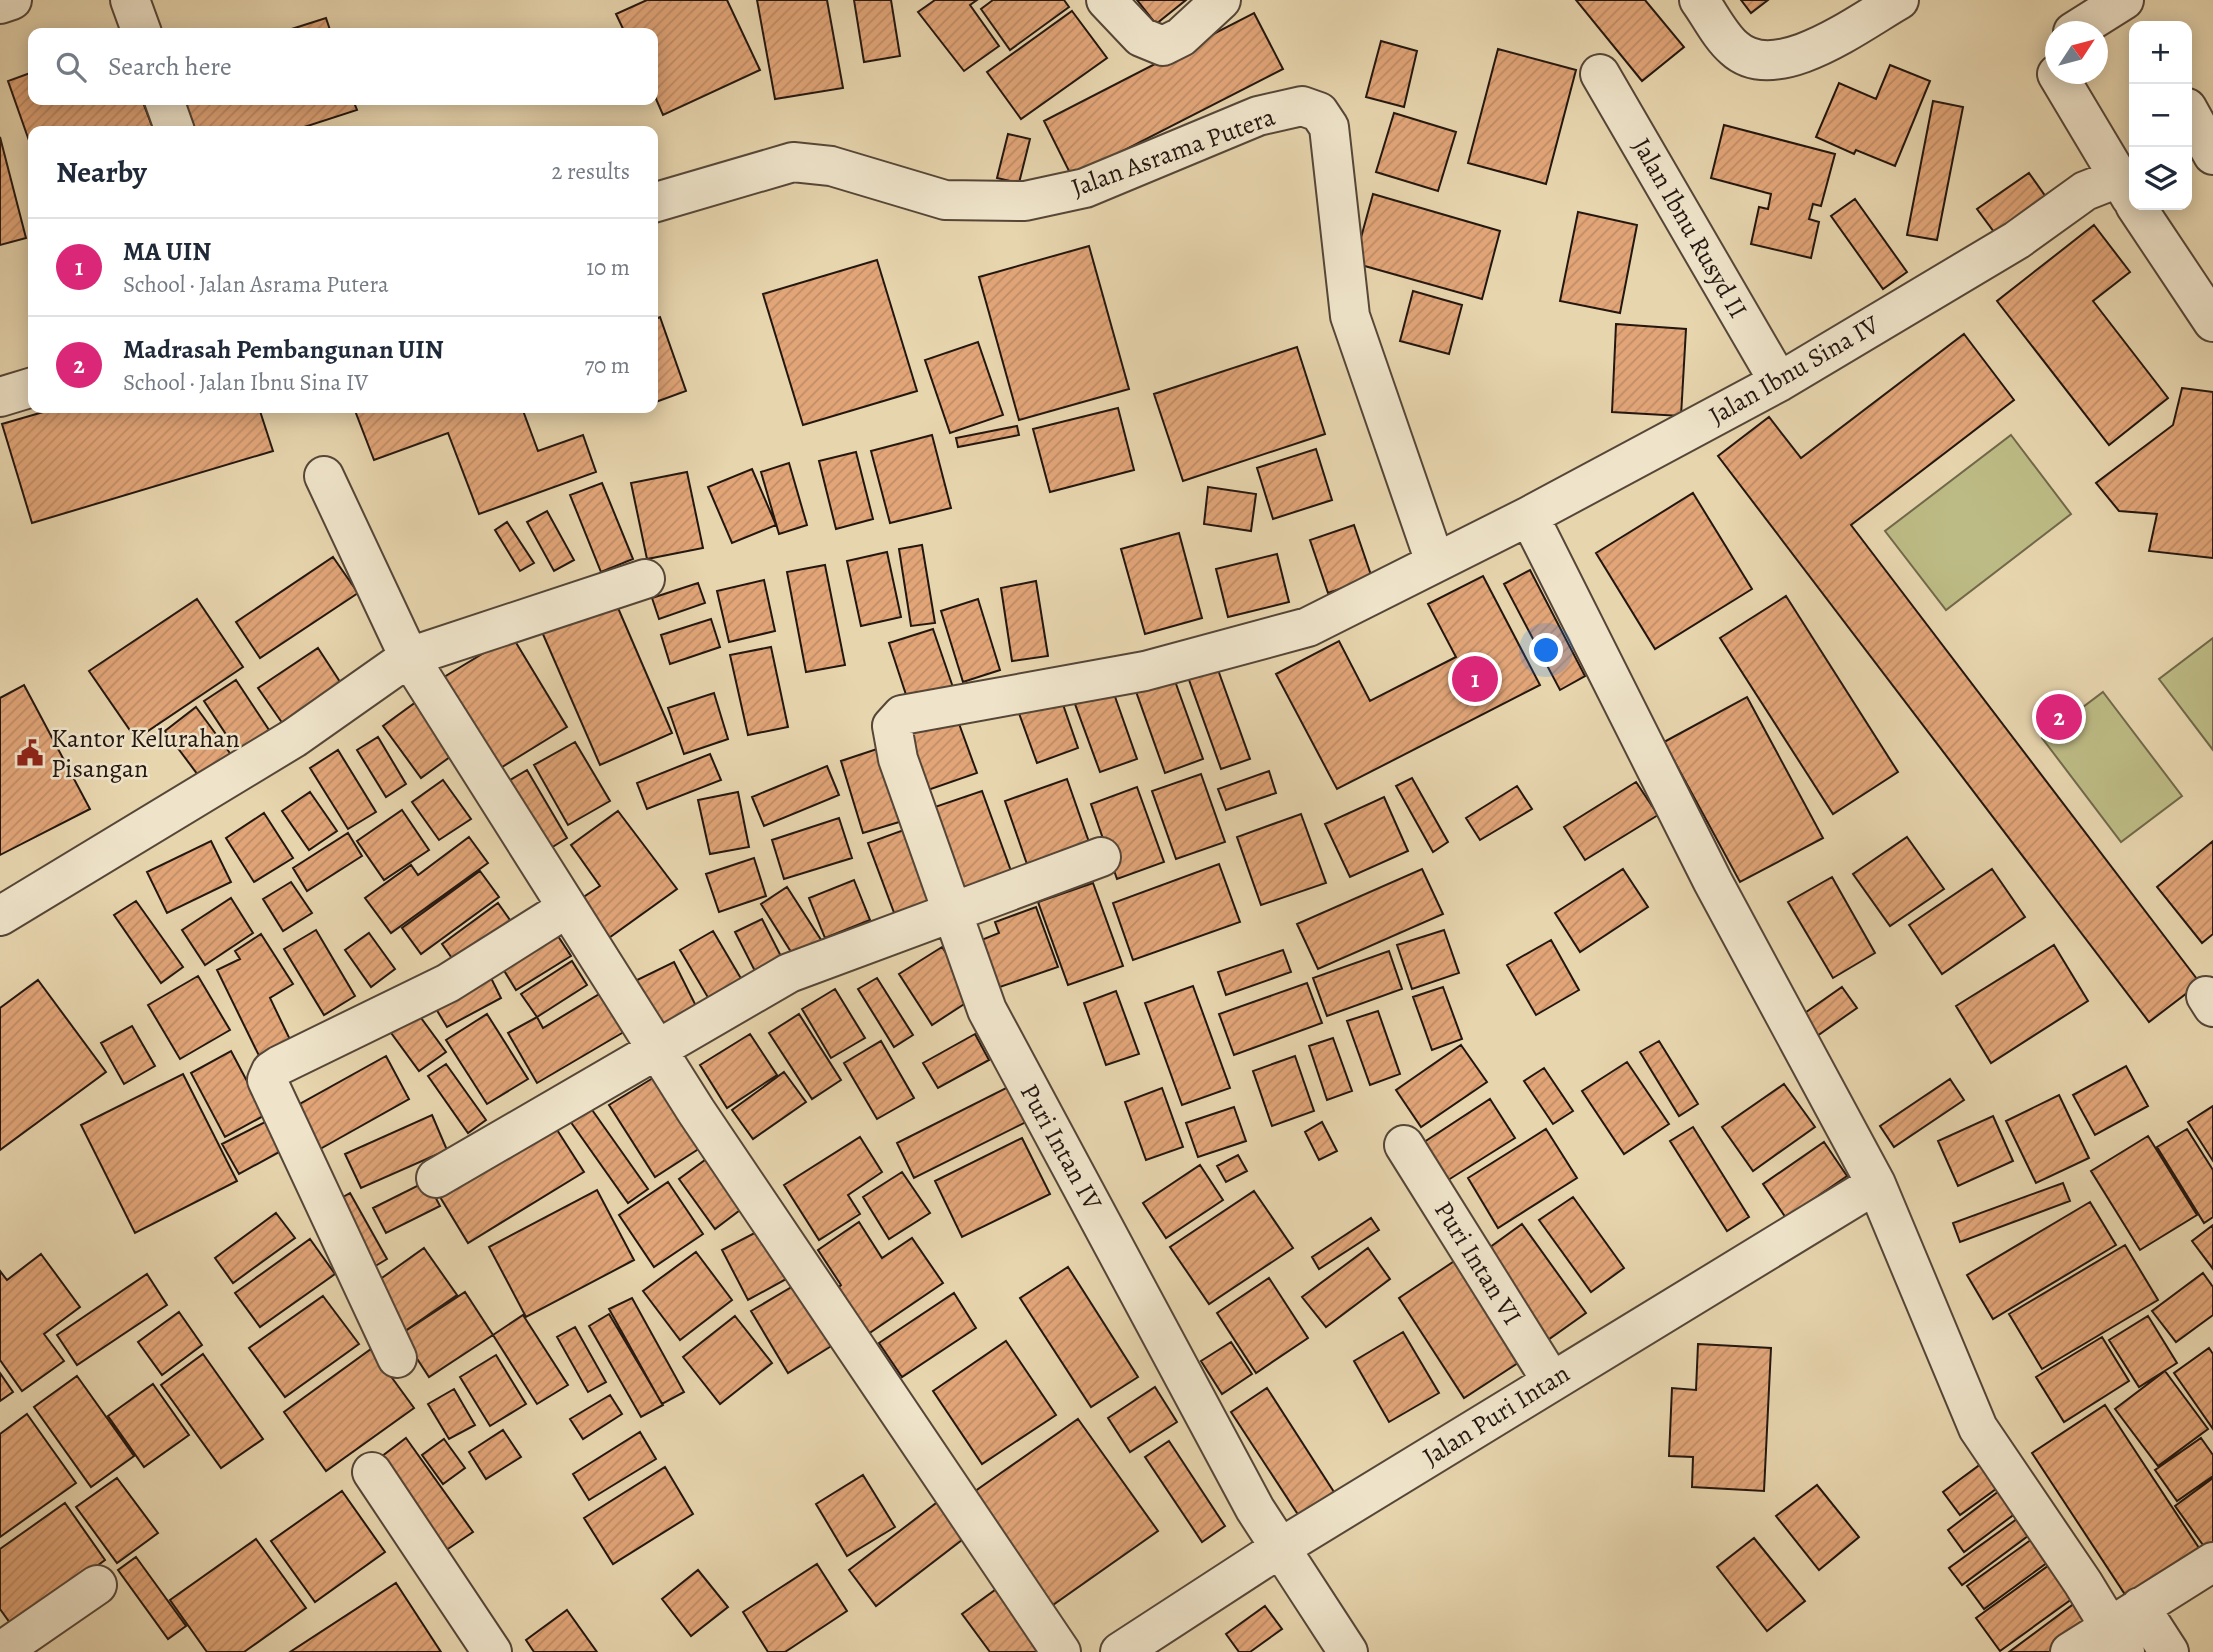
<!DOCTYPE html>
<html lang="en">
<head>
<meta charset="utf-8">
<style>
  body { margin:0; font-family:Alegreya,serif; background:#f2f2f3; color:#1f2937 }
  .controls { position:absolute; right:21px; top:21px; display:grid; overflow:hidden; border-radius:14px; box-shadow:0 4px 18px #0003 }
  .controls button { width:63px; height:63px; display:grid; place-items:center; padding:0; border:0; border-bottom:2px solid #e0e1e3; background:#fff; color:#1f2937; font:35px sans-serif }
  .compass { position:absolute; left:2045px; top:21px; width:63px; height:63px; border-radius:50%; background:#fff; box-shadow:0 4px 18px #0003; rotate:54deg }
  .you { position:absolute; left:1547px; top:651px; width:24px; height:24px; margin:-18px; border:5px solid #fff; border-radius:50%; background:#1a73e8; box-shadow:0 0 0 10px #1a73e833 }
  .badge { display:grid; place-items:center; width:46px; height:46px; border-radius:50%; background:#db2777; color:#fff; font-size:23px; font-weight:700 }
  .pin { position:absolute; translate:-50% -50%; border:4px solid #fff; box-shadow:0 2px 7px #0006 }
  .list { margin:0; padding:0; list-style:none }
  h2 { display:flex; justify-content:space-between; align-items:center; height:91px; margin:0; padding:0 28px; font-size:30px }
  h2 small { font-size:23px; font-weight:400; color:#747a83 }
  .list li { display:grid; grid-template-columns:46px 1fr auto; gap:21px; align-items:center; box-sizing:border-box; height:98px; padding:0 28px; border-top:2px solid #e0e1e3 }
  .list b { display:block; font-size:26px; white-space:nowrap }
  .list p { margin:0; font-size:23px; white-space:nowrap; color:#747a83 }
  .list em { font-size:23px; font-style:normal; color:#747a83 }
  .icon { flex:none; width:38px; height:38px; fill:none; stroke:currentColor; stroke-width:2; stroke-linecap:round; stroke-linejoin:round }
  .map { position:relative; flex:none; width:2213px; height:1652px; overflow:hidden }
  .search { position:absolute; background:#fff; box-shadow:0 4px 18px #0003; left:28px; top:28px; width:630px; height:77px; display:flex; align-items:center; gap:18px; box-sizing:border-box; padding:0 24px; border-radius:14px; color:#747a83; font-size:26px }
  .panel { position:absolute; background:#fff; box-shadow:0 4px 18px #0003; left:28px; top:126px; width:630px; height:287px; border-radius:14px }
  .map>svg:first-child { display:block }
</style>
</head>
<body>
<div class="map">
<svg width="2213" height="1652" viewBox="0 0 2213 1652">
  <defs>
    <pattern id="building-hatch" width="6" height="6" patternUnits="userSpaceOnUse" patternTransform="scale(1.75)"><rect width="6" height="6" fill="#e1a578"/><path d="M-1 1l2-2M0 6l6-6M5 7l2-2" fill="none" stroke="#c18d67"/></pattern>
  </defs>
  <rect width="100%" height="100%" fill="#e7d5ae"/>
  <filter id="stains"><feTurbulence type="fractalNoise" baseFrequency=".00286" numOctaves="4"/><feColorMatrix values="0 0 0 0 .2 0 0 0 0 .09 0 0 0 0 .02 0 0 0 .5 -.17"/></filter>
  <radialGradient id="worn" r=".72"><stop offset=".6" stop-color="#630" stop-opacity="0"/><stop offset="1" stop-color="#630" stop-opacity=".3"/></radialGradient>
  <path fill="#bdbb85" stroke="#70694a" stroke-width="2" d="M2011,435L2071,514L1946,610L1885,531Z
    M2213,638V750L2159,679Z
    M2103,692L2182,796L2121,842L2042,738Z"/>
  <path fill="url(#building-hatch)" stroke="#241710" stroke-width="2" d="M647,0H727L760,70L663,115L653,92V33H625L616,14Z
    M757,0H827L843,88L775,99Z
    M854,0H891L900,56L864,62Z
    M935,0H977L970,5L999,46L964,71L918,12Z
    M993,0H1064L1069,7L1010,50L981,9Z
    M1137,0H1186L1156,24Z
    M1576,0H1645L1684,47L1642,81Z
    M1741,0H1768L1751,13Z
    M1072,11L1107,58L1021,119L987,72Z
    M1254,13L1283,69L1072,177L1044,121Z
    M326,18L331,33H279Z
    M1381,41L1417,51L1404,107L1366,97Z
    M1498,49L1576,70L1546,184L1468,163Z
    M1890,65L1930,81L1895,166L1856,150L1854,154L1816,137L1839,83L1876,99Z
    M33,72V100H142L154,131H33V152L8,81Z
    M180,100H353L357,110L292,131H191Z
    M1933,101L1963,107L1937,240L1907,235Z
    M1394,113L1456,132L1438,191L1376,172Z
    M1724,125L1835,154L1821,206L1813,204L1809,219L1819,222L1811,258L1751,244L1759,207L1768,209L1771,194L1711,178Z
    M1008,134L1030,139L1019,183L997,178Z
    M0,137L26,238L0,245Z
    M2029,173L2051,204L2000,240L1977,209Z
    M1373,194L1500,231L1482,299L1354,263Z
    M1855,199L1907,272L1883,289L1831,216Z
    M1578,212L1637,225L1620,313L1560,301Z
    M2094,225L2130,272L2093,301L2168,398L2109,445L1997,301Z
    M1089,246L1129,389L1019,420L979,277Z
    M877,260L917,391L803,425L763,294Z
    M1413,291L1462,305L1449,354L1400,341Z
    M660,317L686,391L653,403V320Z
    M1616,324L1686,329L1681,416L1612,412Z
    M1964,334L2014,400L1851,525L2200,983L2149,1022L1718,456L1769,417L1801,458Z
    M978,342L1003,415L950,433L925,360Z
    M1297,347L1325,434L1183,481L1154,394Z
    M2182,388L2213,392V558L2149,551L2157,514L2119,511L2096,483L2173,425Z
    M57,408H259L273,451L32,523L2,424Z
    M354,408H522L538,451L583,435L596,472L479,514L448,433L374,460Z
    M1118,408L1134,470L1050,492L1033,429Z
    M1017,426L1019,435L958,447L956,438Z
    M932,435L951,508L890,523L871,451Z
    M1316,449L1332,500L1273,519L1257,468Z
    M856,452L873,519L836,529L819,461Z
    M789,463L807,525L779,534L761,472Z
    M752,469L776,525L732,543L708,487Z
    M687,472L703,548L647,559L631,483Z
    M602,483L633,559L601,572L570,495Z
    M1208,487L1256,494L1251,531L1204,524Z
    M1693,493L1752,589L1655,649L1596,553Z
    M547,511L574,560L554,571L527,522Z
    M507,522L534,563L520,571L495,530Z
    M1354,525L1372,578L1328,593L1310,540Z
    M1179,533L1202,618L1145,634L1121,549Z
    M922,545L935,623L911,626L899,549Z
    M887,552L901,617L861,626L847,561Z
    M1277,554L1289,602L1228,617L1216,569Z
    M333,557L358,593L260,658L236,622Z
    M825,565L845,665L806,672L787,572Z
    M1530,570L1585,676L1560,690L1504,584Z
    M1483,576L1540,685L1337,789L1276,674L1339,641L1370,701L1456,657L1428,604Z
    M764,580L775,631L729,642L717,591Z
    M1036,581L1048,656L1012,661L1001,588Z
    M698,583L705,603L659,619L652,598Z
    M1786,596L1898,772L1833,814L1720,638Z
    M197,599L243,667L136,739L89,671Z
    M978,599L1000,670L963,682L941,611Z
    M615,601L672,733L600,765L542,632Z
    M711,619L720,647L670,664L661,635Z
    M933,629L957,699L912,713L889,643Z
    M512,636L567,727L494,772L439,680Z
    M771,647L788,727L748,735L730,655Z
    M318,648L344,688L285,727L258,688Z
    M1217,667L1250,759L1221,769L1188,677Z
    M1171,670L1203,759L1165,773L1133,683Z
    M236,680L273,736L241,757L204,701Z
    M24,685L90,809L0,855V698Z
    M1058,690L1078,748L1037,763L1016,705Z
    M1113,691L1137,759L1100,772L1075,704Z
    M714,693L728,739L684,754L668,708Z
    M1747,697L1823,838L1740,882L1664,742Z
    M416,702L454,754L421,778L383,726Z
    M196,707L232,756L201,779L165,731Z
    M954,710L977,773L925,791L902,728Z
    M378,737L406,784L386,797L357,750Z
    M575,742L610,801L568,825L534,765Z
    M886,746L909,819L863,833L841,761Z
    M338,750L376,812L348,829L310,768Z
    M710,754L721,780L647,809L637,783Z
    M827,766L839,795L764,826L752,797Z
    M527,770L567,838L541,854L500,786Z
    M1269,771L1276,793L1226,810L1218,789Z
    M1201,774L1225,842L1176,859L1152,791Z
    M1412,778L1448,842L1433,852L1396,786Z
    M1067,779L1090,845L1028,867L1005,801Z
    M443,780L471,819L439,840L412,802Z
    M1636,782L1658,815L1585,860L1564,827Z
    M1517,786L1532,809L1480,840L1466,818Z
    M1137,787L1164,862L1117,879L1091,804Z
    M982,791L1011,871L950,893L920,812Z
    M310,792L337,831L309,850L282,811Z
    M738,792L749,847L710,854L698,800Z
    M1384,797L1408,851L1350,877L1325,824Z
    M402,810L429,850L384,880L357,841Z
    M618,811L677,889L599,945L570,906L600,886L571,845Z
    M264,813L293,858L254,882L226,838Z
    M1301,814L1326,883L1261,905L1237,837Z
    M839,818L852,858L784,879L772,840Z
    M912,827L943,909L899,926L868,843Z
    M348,833L362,856L307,891L293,868Z
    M469,837L488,863L391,933L365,898L411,865L418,875Z
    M1907,837L1944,889L1890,926L1853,874Z
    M211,841L231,882L167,913L147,872Z
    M2213,841V934L2202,943L2157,887Z
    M754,858L766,896L719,912L706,874Z
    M1219,864L1240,922L1133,960L1113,903Z
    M1422,869L1443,914L1318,969L1297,924Z
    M1623,869L1648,907L1580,952L1555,913Z
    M1992,869L2025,917L1942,974L1909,925Z
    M480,871L499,897L421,954L402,928Z
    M1832,877L1875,953L1833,978L1788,902Z
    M854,880L870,920L825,938L809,898Z
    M291,882L312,913L283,931L263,899Z
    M1093,883L1123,966L1068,985L1038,902Z
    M787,887L825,946L798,963L761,904Z
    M231,898L253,933L205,965L182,930Z
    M136,901L183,967L161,983L114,915Z
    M498,903L517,930L461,971L442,944Z
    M1036,907L1058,967L991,990L974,943L999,933L995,922Z
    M762,919L787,968L760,981L735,932Z
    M316,930L355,996L324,1015L284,949Z
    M554,930L571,956L516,990L500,964Z
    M1444,930L1459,973L1412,989L1397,945Z
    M713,931L746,987L713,1006L680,950Z
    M369,933L395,969L371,987L345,950Z
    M261,934L293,984L270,998L296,1052L265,1068L217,970L240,959L235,951Z
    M1551,940L1579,990L1536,1015L1507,965Z
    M2054,945L2088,1001L1991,1063L1956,1006Z
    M942,947L975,997L932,1025L899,974Z
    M1283,950L1291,972L1226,995L1218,972Z
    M1389,951L1402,989L1327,1016L1313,978Z
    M572,961L587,985L537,1017L521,994Z
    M674,962L699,1012L659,1032L633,982Z
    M489,974L501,998L447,1027L433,1004Z
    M198,976L230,1030L180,1059L148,1005Z
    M877,978L913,1035L894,1047L858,989Z
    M38,980L106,1072L0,1150V1008Z
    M1307,983L1322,1023L1234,1055L1219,1014Z
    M1193,986L1230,1088L1182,1105L1145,1003Z
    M611,987L634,1026L537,1083L508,1033L537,1017L543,1028Z
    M1443,987L1462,1039L1432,1050L1413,997Z
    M1842,987L1857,1008L1817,1036L1802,1015Z
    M835,989L865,1038L831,1058L802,1009Z
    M1116,991L1139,1054L1106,1065L1084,1003Z
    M413,1007L446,1052L419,1071L386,1026Z
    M1378,1011L1400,1074L1370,1085L1347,1021Z
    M487,1014L528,1079L487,1104L446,1040Z
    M799,1014L841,1080L812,1099L769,1033Z
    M132,1026L155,1066L124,1084L101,1043Z
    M750,1034L777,1075L727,1108L700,1065Z
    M975,1034L989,1060L938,1088L923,1063Z
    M1333,1038L1352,1091L1327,1100L1309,1046Z
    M881,1041L914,1098L877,1119L844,1063Z
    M1659,1041L1698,1104L1679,1116L1640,1052Z
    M1461,1045L1487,1082L1421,1127L1396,1090Z
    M231,1051L265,1115L225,1137L191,1073Z
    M386,1056L409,1099L313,1153L289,1110Z
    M1295,1056L1314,1111L1272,1126L1253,1071Z
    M1627,1062L1669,1124L1624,1154L1582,1091Z
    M446,1064L486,1120L468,1133L428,1076Z
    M2126,1066L2148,1106L2095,1135L2073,1095Z
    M1544,1068L1573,1111L1553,1124L1524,1081Z
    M666,1070L711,1141L655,1177L609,1105Z
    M784,1072L806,1102L753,1139L732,1110Z
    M183,1074L237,1181L135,1233L81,1125Z
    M1950,1079L1964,1100L1894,1147L1880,1126Z
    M1016,1083L1034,1118L914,1178L897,1143Z
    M1784,1084L1815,1127L1753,1171L1722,1127Z
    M1162,1088L1183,1147L1146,1160L1125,1102Z
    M2059,1095L2089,1158L2036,1183L2006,1121Z
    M1490,1099L1515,1138L1437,1187L1412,1150Z
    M2213,1106V1161L2188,1122Z
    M590,1107L648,1189L628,1203L570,1121Z
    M1234,1107L1246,1141L1198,1157L1186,1123Z
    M432,1115L447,1150L361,1188L345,1154Z
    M277,1116L292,1145L239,1174L222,1144Z
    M1993,1116L2013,1161L1958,1186L1938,1141Z
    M552,1122L584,1172L468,1243L437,1192Z
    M1322,1122L1337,1151L1319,1160L1305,1132Z
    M1693,1127L1749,1217L1727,1231L1670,1141Z
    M1546,1129L1577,1178L1498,1228L1468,1178Z
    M2187,1129L2213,1170V1217L2204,1223L2157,1147Z
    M2148,1136L2197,1215L2140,1250L2091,1171Z
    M860,1137L882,1172L848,1195L860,1214L819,1240L784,1185Z
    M1022,1138L1050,1194L962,1237L935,1181Z
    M1824,1142L1847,1176L1786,1218L1763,1184Z
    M716,1152L752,1201L715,1229L679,1179Z
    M1238,1155L1247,1171L1226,1182L1217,1166Z
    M1200,1165L1223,1200L1166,1238L1143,1203Z
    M902,1172L930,1213L889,1239L863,1197Z
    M427,1181L440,1206L386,1233L373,1208Z
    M668,1182L703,1234L654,1267L619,1215Z
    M2063,1183L2070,1201L1960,1242L1953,1223Z
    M597,1190L634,1260L526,1317L489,1247Z
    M1254,1191L1293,1248L1209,1304L1170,1247Z
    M350,1193L387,1259L367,1271L329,1205Z
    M1573,1197L1624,1268L1591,1292L1539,1220Z
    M2090,1202L2116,1245L1993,1319L1967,1275Z
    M276,1213L295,1238L233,1283L215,1258Z
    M1371,1218L1379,1230L1319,1269L1312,1257Z
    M859,1222L882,1258L912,1238L943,1283L868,1334L838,1288L841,1285L818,1250Z
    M1522,1224L1586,1313L1545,1342L1482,1253Z
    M770,1225L797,1273L748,1300L722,1250Z
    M2213,1225V1269L2192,1241Z
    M310,1239L335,1274L260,1327L235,1293Z
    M2125,1245L2158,1300L2042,1369L2009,1314Z
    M424,1248L457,1295L405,1331L372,1285Z
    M1368,1248L1390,1279L1326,1327L1302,1297Z
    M696,1252L732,1300L680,1340L643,1291Z
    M41,1254L80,1307L44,1334L64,1361L22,1391L0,1360V1271L7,1280Z
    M1456,1260L1521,1361L1464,1398L1399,1298Z
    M1068,1267L1138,1377L1091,1407L1020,1298Z
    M2203,1273L2213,1287V1315L2176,1342L2152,1311Z
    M147,1274L167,1305L77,1365L57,1335Z
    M1269,1278L1308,1338L1256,1373L1217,1313Z
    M805,1279L841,1340L788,1373L751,1311Z
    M465,1292L493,1335L429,1377L401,1334Z
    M954,1293L976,1328L902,1377L879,1343Z
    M323,1296L359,1344L285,1397L249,1348Z
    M632,1298L684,1392L662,1404L609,1309Z
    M179,1312L202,1345L162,1375L138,1342Z
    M609,1314L663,1405L641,1417L589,1326Z
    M523,1315L568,1385L537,1404L493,1335Z
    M735,1316L772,1363L720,1404L683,1357Z
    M2148,1316L2177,1363L2139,1387L2109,1340Z
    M575,1327L606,1382L588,1392L557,1337Z
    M1403,1332L1439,1393L1389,1422L1354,1361Z
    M2102,1337L2129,1381L2064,1422L2036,1377Z
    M1006,1341L1056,1415L982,1464L933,1391Z
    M1231,1342L1252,1374L1222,1394L1201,1361Z
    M1698,1344L1771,1348L1764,1491L1692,1487L1693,1457L1669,1456L1672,1388L1696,1390Z
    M2209,1348L2213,1354V1429L2174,1373Z
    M371,1349L414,1408L326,1471L284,1412Z
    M203,1354L263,1439L221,1468L161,1385Z
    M496,1355L526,1404L490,1426L460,1377Z
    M2165,1371L2208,1429L2158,1466L2115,1409Z
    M0,1373L13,1392L0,1401Z
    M77,1376L134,1456L91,1487L34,1407Z
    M153,1384L189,1435L144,1467L108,1416Z
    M1155,1387L1177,1422L1130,1452L1108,1418Z
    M1267,1388L1334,1492L1299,1516L1231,1412Z
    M454,1389L475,1425L449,1439L428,1404Z
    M610,1395L622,1414L583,1439L570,1419Z
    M2105,1405L2201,1551L2128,1599L2032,1453Z
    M27,1414L76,1483L0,1537V1434Z
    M1078,1419L1158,1531L1050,1607L971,1494Z
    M503,1430L521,1457L486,1479L469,1452Z
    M640,1432L656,1459L589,1500L573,1474Z
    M406,1438L473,1532L439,1555L373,1463Z
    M2201,1438L2213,1455V1476L2177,1501L2155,1470Z
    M444,1439L465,1468L443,1484L422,1455Z
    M1169,1441L1225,1526L1202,1542L1145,1457Z
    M1989,1458L2007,1481L1960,1515L1943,1492Z
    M665,1467L693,1514L613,1564L584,1518Z
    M863,1475L895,1527L847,1556L816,1504Z
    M117,1478L158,1533L117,1563L76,1507Z
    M2213,1478V1549L2208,1552L2175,1506Z
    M1817,1485L1859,1537L1819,1570L1776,1516Z
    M2003,1488L2020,1510L1964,1552L1948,1530Z
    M342,1491L385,1552L315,1602L271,1541Z
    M944,1497L971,1533L876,1606L849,1570Z
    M65,1503L105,1560L13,1627L0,1609V1549Z
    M2028,1511L2040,1527L1962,1585L1949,1568Z
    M2039,1534L2055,1557L1984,1609L1967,1586Z
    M1754,1538L1805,1601L1767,1631L1717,1567Z
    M256,1539L306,1608L244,1652H207L170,1600Z
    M136,1557L186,1626L168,1639L118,1570Z
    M2052,1563L2076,1596L2000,1651L1976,1618Z
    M817,1564L847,1611L785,1652H768L743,1612Z
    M698,1570L728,1607L691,1636L662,1599Z
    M1006,1582L1057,1652H990L962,1614Z
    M396,1583L441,1652H290Z
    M2075,1603L2093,1626L2058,1652H2009Z
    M1265,1606L1282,1629L1250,1652H1239L1226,1634Z
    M567,1610L597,1652H534L526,1640Z"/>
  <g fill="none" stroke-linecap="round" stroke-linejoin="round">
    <g stroke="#554638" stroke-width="42">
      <path id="minor" d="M130,0L142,33
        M1106,0L1141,37L1163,46L1181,37L1221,0
        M1699,0C1710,15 1720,36 1734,48C1776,87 1860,22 1899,0
        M0,4L12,0
        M2073,32L2124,0
        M1600,74L1779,382
        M2057,74L2131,198
        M164,100L175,131
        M2187,108L2213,155
        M653,203L793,162L831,166L945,200L1025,201L1085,188L1258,116L1302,106L1319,112L1329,127L1350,316L1435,562
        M2135,205L2213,322
        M0,397L33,387
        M324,476L409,657L696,1111L1061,1652
        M1529,516L1713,882L1876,1184L1978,1428L2083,1583L2125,1652
        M0,916L294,738L409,657L645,579
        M2206,996L2213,1007
        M1404,1145L1551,1380
        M436,1178L789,973L1101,857
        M397,1358L267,1080L271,1071L280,1065L448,983L567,908
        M372,1472L492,1652
        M2140,1607L2169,1652
        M0,1652L97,1585
        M1120,1652L1280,1548L1876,1184
        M1348,1652L1255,1509L987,1010L898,759L892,726L902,715L1145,671L1308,627L1529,516L1779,382L2017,240L2085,191L2118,178L2134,179
        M2070,1652L2213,1562"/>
    </g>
    <use href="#minor" stroke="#efe4ca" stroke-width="38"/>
  </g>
  <defs>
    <g id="civic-bare" transform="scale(2.1)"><path d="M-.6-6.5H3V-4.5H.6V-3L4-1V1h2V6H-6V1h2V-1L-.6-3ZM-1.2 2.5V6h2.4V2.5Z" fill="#8f2418" stroke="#efe4ca" stroke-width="2.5" paint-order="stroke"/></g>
  </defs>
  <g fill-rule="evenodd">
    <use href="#civic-bare" x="30" y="753"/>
  </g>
  <g text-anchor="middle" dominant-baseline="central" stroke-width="5" stroke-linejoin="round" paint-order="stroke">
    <g font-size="26" fill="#241710" stroke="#efe4ca">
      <text transform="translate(1173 152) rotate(-20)">Jalan Asrama Putera</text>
      <text transform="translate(1690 228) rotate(60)">Jalan Ibnu Rusyd II</text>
      <text transform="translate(1794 370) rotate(-30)">Jalan Ibnu Sina IV</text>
      <text transform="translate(1061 1147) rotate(61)">Puri Intan IV</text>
      <text transform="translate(1478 1263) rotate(58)">Puri Intan VI</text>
      <text transform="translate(1496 1415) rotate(-32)">Jalan Puri Intan</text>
    </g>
    <g font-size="26" fill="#241710" stroke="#efe4ca" text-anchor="start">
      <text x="51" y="738">Kantor Kelurahan<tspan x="51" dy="30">Pisangan</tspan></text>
    </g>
  </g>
  <rect width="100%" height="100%" filter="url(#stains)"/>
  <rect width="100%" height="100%" fill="url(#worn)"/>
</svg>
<div class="controls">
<button>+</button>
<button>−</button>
<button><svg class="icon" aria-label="layers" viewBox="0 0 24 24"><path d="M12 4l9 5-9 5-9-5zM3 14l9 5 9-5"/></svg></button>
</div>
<svg class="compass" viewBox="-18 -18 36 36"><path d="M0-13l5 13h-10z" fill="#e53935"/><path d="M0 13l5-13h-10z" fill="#747a83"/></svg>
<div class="you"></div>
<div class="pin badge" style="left:1475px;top:679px">1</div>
<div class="pin badge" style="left:2059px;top:717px">2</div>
<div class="search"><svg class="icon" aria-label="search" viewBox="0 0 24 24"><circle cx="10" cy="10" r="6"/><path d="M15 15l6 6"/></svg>Search here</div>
<section class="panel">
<h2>Nearby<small>2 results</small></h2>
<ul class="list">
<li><span class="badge">1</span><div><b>MA UIN</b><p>School · Jalan Asrama Putera</p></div><em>10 m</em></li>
<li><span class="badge">2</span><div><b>Madrasah Pembangunan UIN</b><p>School · Jalan Ibnu Sina IV</p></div><em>70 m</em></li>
</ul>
</section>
</div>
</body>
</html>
